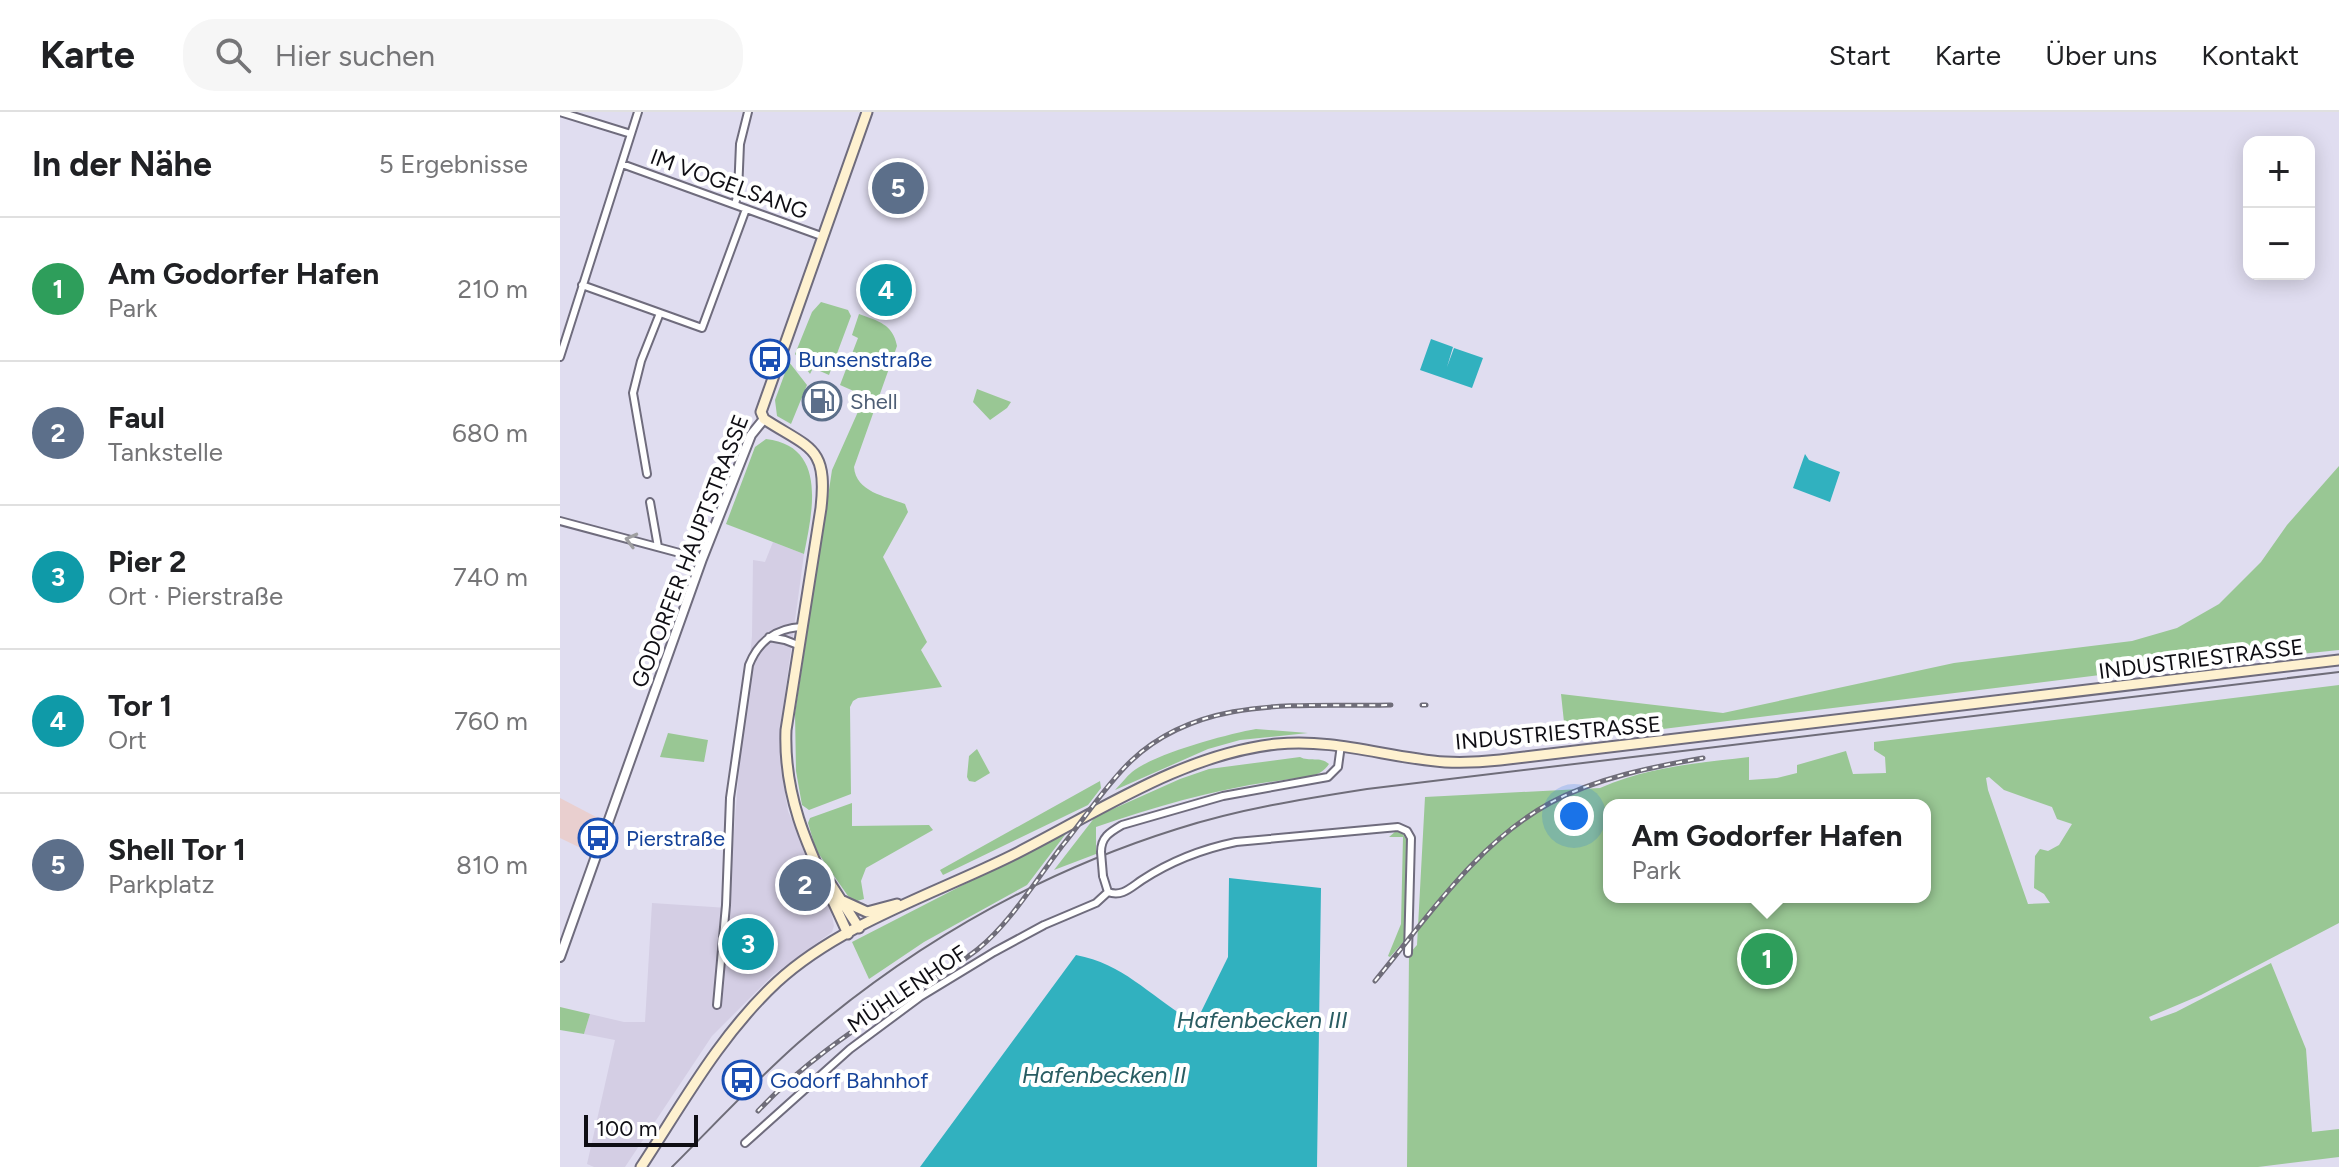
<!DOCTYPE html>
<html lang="de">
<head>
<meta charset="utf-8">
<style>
  body { margin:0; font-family:Figtree,sans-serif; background:#f6f6f6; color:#202124 }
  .controls { position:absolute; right:24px; top:24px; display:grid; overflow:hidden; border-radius:16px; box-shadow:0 4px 20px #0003 }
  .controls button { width:72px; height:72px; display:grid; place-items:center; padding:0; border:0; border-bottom:2px solid #e0e0e0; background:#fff; color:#202124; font:40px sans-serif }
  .scale { position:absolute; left:24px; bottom:20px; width:114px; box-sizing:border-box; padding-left:8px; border:4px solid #0f0e14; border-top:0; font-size:22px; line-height:28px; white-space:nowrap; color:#0f0e14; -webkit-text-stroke:6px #fff; paint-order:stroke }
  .you { position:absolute; left:1014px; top:704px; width:28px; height:28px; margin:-20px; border:6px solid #fff; border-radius:50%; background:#1a73e8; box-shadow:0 0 0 12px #1a73e833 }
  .badge { display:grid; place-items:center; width:52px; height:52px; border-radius:50%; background:#1a73e8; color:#fff; font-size:26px; font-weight:700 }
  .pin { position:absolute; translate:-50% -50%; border:4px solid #fff; box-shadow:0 2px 8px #0006 }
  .popup { position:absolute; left:1043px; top:687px; width:328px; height:104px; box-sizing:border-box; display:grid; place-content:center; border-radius:16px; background:#fff; filter:drop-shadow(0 2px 6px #0005); font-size:26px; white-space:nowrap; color:#757577 }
  .popup b { font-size:30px; color:#202124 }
  .popup::after { content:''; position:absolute; left:50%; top:100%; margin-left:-16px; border:16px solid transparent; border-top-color:#fff }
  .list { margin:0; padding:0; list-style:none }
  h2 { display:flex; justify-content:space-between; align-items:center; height:104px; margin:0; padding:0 32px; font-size:34px }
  h2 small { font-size:26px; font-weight:400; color:#757577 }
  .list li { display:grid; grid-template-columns:52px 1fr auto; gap:24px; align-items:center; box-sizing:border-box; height:144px; padding:0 32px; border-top:2px solid #e0e0e0 }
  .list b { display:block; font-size:30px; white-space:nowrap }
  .list p { margin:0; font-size:26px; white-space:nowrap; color:#757577 }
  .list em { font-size:26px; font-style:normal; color:#757577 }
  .icon { flex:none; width:44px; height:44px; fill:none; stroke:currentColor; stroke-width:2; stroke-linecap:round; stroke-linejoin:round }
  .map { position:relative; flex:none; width:1779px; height:1055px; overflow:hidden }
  header { display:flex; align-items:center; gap:48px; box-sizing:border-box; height:112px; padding:0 40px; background:#fff; border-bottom:2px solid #e0e0e0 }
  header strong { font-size:38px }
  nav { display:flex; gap:44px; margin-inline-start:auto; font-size:28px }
  .search { width:560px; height:72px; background:#f6f6f6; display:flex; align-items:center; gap:20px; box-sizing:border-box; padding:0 28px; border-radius:32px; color:#757577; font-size:30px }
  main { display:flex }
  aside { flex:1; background:#fff }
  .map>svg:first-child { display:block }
</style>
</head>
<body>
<header>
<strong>Karte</strong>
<div class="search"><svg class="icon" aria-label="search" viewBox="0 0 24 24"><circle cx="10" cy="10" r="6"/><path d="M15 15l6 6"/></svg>Hier suchen</div>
<nav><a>Start</a><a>Karte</a><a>Über uns</a><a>Kontakt</a></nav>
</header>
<main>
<aside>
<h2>In der Nähe<small>5 Ergebnisse</small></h2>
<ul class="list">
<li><span class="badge" style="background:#2e9e5b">1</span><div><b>Am Godorfer Hafen</b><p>Park</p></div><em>210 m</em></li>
<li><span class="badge" style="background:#5c6f8a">2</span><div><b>Faul</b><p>Tankstelle</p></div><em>680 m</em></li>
<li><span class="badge" style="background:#0f9aa8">3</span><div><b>Pier 2</b><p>Ort · Pierstraße</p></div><em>740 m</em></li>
<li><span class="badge" style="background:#0f9aa8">4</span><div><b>Tor 1</b><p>Ort</p></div><em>760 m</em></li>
<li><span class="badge" style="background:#5c6f8a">5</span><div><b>Shell Tor 1</b><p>Parkplatz</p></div><em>810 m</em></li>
</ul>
</aside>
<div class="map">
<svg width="1779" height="1055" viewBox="0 0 1779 1055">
  <rect width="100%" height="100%" fill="#e0ddf0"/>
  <path fill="#d4cee4" d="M213,430L244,442L220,619L221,655L228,699L271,798L274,814L272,820L213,863L152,924L65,1055H34L27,1052L55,928L24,922L30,902L64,910H85L92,791L168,796L180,644L192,524L193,448L205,450Z"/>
  <path fill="#e9cfcf" d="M0,686L40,707L29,740L0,726Z"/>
  <path fill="#99c794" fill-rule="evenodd" d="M261,190L288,198L291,204L269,263L253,256L250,262L235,242L252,200Z
    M299,202C318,209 333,212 337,234L294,355C296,380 325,384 345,392L348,400L323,445L367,530L361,538L382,575L298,586L293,589L290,595L291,682L249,698L242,693L236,659L235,601L272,358L305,284L280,273L298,226L292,223Z
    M229,250L247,273L231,312L217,304L215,288Z
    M417,277L451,290L447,296L430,308L413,290Z
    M206,327C267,334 253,398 244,442L166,412L195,335Z
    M1779,354V538L1548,562L1006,629L1001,582L1163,601L1394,551L1572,529L1617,516L1659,492L1701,450L1727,413Z
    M1779,573V811L1641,883L1589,905L1591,909L1616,900L1711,851L1746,937L1752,1020L1779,1017V1045L1698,1055H847L849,842L857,833L865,685L1040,676C1087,655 1139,651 1189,645V668L1217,666L1237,661V653L1286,639L1293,662L1326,661L1325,645L1314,638V630ZM1429,665L1444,678L1492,695L1497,707L1512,712L1499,733L1488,739L1480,737L1475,744L1474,776L1484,782L1490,791L1468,792L1428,678L1426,666ZM1049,693H1365V785H1049Z
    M696,617L748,621L680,628L648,637L555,678C561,672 566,665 572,660C594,642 667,622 696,617Z
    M108,621L148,628L144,650L100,645Z
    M417,637L430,661L415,670L409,669L407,665L409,644Z
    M740,645C749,650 760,644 769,652C760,667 739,665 724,668C660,676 597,694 536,715V742L494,758L535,705L620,667L649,657Z
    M540,669L541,676L528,693L383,763L380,758Z
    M292,691V714L369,713L373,718L306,756L301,769L304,787L297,789L288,784L256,738L248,711L250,706Z
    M508,719L467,773L364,830L309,867L292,830Z
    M836,719L842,721L846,727L845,828L830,845L828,844L841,812L843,725H829Z
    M0,895L30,902L24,922L0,918Z"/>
  <path fill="#31b1bf" d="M871,227L893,235L887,255L894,236L923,246L912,276L860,258Z
    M1245,342L1249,348L1280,360L1270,390L1233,376Z
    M669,766L761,776L757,1055H360L516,843C563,852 588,882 627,906L640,902L668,845Z"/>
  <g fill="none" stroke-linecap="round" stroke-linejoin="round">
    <g stroke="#6f6c7d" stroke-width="10">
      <path id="minor" d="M0,0L71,22
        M62,52L264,125
        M175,92L178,81L180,32L188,0
        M22,173L142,216L186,97
        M0,245L78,0
        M87,362L73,281L81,249L100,201
        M90,390L98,435
        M0,409L142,447
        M209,525L225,528L238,533
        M541,740C541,725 550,720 562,713L663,684L768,665L778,655L781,633
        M543,764L548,780
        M548,780C562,785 570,776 582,768C611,749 642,737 676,730L838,715L847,719L851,726L848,841
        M157,893L166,793L170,686L189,553C198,530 216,516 242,515
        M185,1031L290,937L360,885L434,840L484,813L536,791L548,780"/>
    </g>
    <g stroke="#6f6c7d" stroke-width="12">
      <path id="tertiary" d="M0,845L142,447L191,323L204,307"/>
    </g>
    <g stroke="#6f6c7d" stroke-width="13">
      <path id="secondary" d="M270,771L299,816
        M283,789L307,800L337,792
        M288,822C257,752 223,696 226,618L261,396C268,334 250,337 204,307L201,300L307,0
        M81,1055C123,991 160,923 217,870C280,812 374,782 451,744C535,702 622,642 717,632C774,626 829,646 885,650C904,651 922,650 940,648L1779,548"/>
    </g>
    <use href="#minor" stroke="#fff" stroke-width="6"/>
    <use href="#tertiary" stroke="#fff" stroke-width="8"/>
    <use href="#secondary" stroke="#fef1d0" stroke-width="9"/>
    <path stroke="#6f6d79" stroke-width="2" d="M112,1055C153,1014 194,970 238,931C349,835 477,761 617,717C679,697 743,687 807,677L1779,560"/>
    <g stroke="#6f6d79" stroke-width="5">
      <path id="rail" d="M862,593H866
        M815,869C867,806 917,731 990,691C1036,666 1092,655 1143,646
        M198,999C239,955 291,919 341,887C367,871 394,856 418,837C451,810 476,768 502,734C525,706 545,674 571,649C642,582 742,595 831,593"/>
    </g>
    <use href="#rail" stroke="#fff" stroke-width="2" stroke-dasharray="6" stroke-linecap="butt"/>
    <g stroke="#6f6c7d" stroke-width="10" stroke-linecap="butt">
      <path id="minor-bridge" d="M541,740L543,764"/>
    </g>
    <use href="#minor-bridge" stroke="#fff" stroke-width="6"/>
  </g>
  <defs><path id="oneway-chevron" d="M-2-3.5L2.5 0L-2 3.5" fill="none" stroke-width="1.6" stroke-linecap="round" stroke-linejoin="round" transform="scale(2)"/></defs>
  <use stroke="#9f9fa1" href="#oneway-chevron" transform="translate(71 428) rotate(-165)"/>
  <defs>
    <g id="bus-ring" transform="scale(2)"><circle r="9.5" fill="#fff" stroke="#1a4fb4" stroke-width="1.5"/><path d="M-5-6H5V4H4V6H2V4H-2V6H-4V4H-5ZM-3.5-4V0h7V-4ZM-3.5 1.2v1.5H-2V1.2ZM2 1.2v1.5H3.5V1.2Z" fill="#1a4fb4"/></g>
    <g id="fuel-ring" transform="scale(2)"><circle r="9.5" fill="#fff" stroke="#5c6f8a" stroke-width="1.5"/><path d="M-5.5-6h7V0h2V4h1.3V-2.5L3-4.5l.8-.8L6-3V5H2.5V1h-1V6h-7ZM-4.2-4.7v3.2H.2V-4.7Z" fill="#5c6f8a"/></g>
  </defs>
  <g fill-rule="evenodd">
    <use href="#bus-ring" x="210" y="247"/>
    <use href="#fuel-ring" x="262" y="289"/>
    <use href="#bus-ring" x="38" y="726"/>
    <use href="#bus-ring" x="182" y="968"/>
  </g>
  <g text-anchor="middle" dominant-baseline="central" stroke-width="8" stroke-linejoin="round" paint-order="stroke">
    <g font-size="22" fill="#0f0e14" stroke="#fff">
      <text transform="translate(169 72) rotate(20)">IM VOGELSANG</text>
      <text transform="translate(130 439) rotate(-69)">GODORFER HAUPTSTRASSE</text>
      <text transform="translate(1641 547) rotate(-7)">INDUSTRIESTRASSE</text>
      <text transform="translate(998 621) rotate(-5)">INDUSTRIESTRASSE</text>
      <text transform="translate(347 877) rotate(-34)">MÜHLENHOF</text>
    </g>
    <g font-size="22" fill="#164399" stroke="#fff" text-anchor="start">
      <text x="238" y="247">Bunsenstraße</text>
      <text x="66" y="726">Pierstraße</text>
      <text x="210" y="968">Godorf Bahnhof</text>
    </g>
    <g font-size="22" fill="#4e5e75" stroke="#fff" text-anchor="start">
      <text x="290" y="289">Shell</text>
    </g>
    <g font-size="24" font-style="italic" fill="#295c62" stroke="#fff">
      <text x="702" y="907">Hafenbecken III</text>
      <text x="544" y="962">Hafenbecken II</text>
    </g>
  </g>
</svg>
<div class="controls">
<button>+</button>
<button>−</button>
</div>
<div class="scale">100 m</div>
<div class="you"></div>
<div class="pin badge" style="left:1207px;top:847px;background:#2e9e5b">1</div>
<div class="popup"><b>Am Godorfer Hafen</b>Park</div>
<div class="pin badge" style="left:245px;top:773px;background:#5c6f8a">2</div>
<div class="pin badge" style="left:188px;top:832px;background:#0f9aa8">3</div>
<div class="pin badge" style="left:326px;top:178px;background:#0f9aa8">4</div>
<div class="pin badge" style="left:338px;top:76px;background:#5c6f8a">5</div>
</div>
</main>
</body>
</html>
